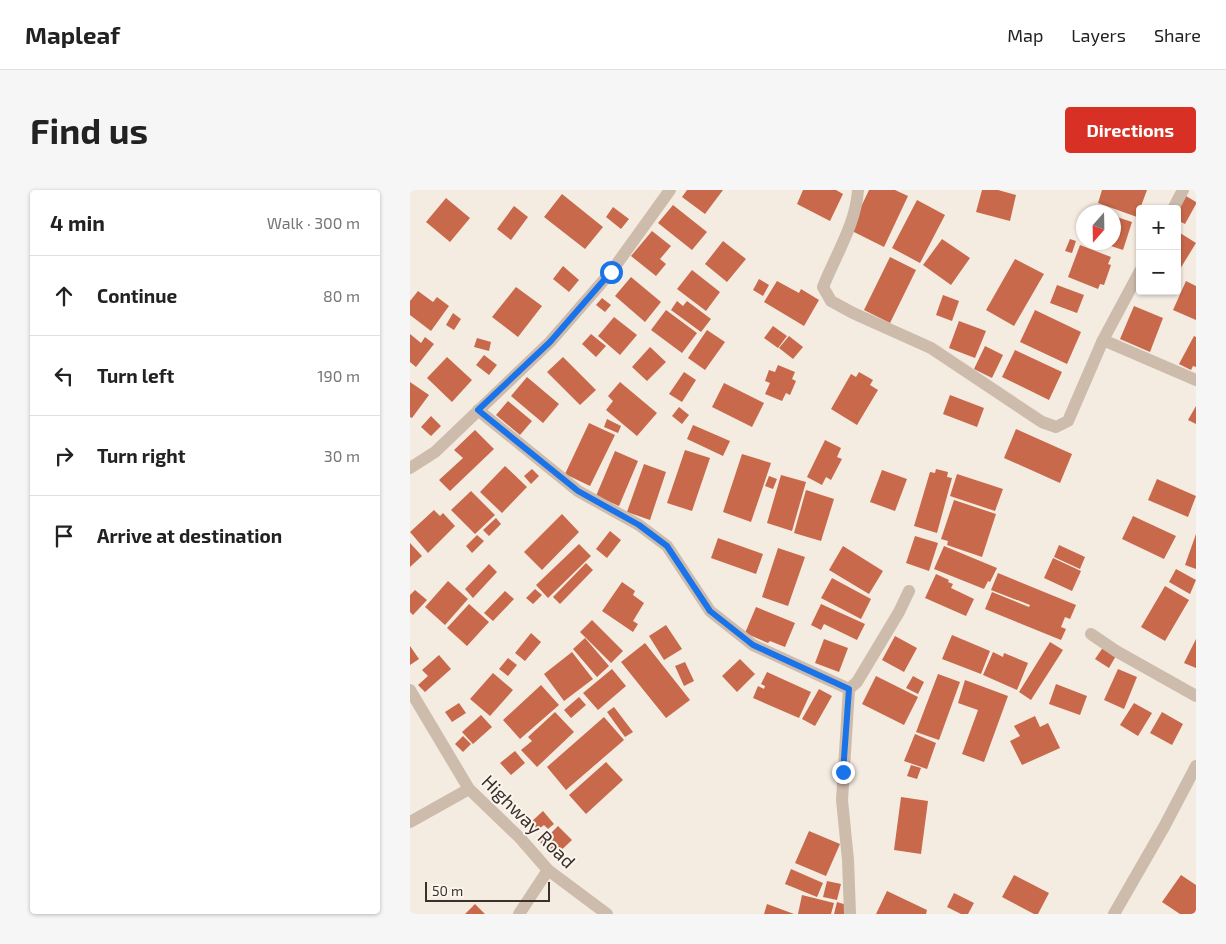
<!DOCTYPE html>
<html lang="en">
<head>
<meta charset="utf-8">
<style>
  body { margin:0; font-family:"Exo 2",sans-serif; background:#f6f6f6; color:#222 }
  .controls { position:absolute; right:15px; top:15px; display:grid; overflow:hidden; border-radius:5px; box-shadow:0 1px 4px #0004 }
  .controls button { width:45px; height:45px; display:grid; place-items:center; padding:0; border:0; border-bottom:1px solid #e0e0e0; background:#fff; color:#222; font:25px sans-serif }
  .compass { position:absolute; left:666px; top:15px; width:45px; height:45px; border-radius:50%; background:#fff; box-shadow:0 1px 4px #0004; rotate:200deg }
  .scale { position:absolute; left:15px; bottom:12px; width:125px; box-sizing:border-box; padding-left:5px; border:2px solid #3b302b; border-top:0; font-size:14px; line-height:18px; white-space:nowrap; color:#3b302b; -webkit-text-stroke:4px #fbf5ee; paint-order:stroke }
  .stop { position:absolute; width:15px; height:15px; margin:-11px; border:4px solid #1a73e8; border-radius:50%; background:#fff }
  .stop.end { background:#1a73e8; border-color:#fff; box-shadow:0 1px 5px #0008 }
  .list { margin:0; padding:0; list-style:none }
  h2 { display:flex; justify-content:space-between; align-items:center; height:65px; margin:0; padding:0 20px; font-size:21px }
  h2 small { font-size:16px; font-weight:400; color:#767676 }
  .list li { display:grid; grid-template-columns:32px 1fr auto; gap:15px; align-items:center; box-sizing:border-box; height:80px; padding:0 20px; border-top:1px solid #e0e0e0 }
  .list b { display:block; font-size:19px; white-space:nowrap }
  .list em { font-size:16px; font-style:normal; color:#767676 }
  .icon { flex:none; width:28px; height:28px; fill:none; stroke:currentColor; stroke-width:2; stroke-linecap:round; stroke-linejoin:round }
  .map { position:relative; flex:none; width:786px; height:724px; overflow:hidden; border-radius:5px }
  header { display:flex; align-items:center; gap:30px; box-sizing:border-box; height:70px; padding:0 25px; background:#fff; border-bottom:1px solid #e0e0e0 }
  header strong { font-size:24px }
  nav { display:flex; gap:28px; margin-inline-start:auto; font-size:18px }
  .intro { display:flex; align-items:center; justify-content:space-between; box-sizing:border-box; height:120px; padding:0 30px }
  h1 { margin:0; font-size:35px }
  .button { padding:12px 22px; border-radius:5px; background:#d93025; color:#fff; font-size:18px; font-weight:700 }
  main { display:flex; gap:30px; padding:0 30px }
  aside { flex:1; background:#fff; border-radius:5px; box-shadow:0 1px 4px #0004 }
  .map>svg:first-child { display:block }
</style>
</head>
<body>
<header>
<strong>Mapleaf</strong>
<nav><a>Map</a><a>Layers</a><a>Share</a></nav>
</header>
<div class="intro"><h1>Find us</h1><a class="button">Directions</a></div>
<main>
<aside>
<h2>4 min<small>Walk · 300 m</small></h2>
<ul class="list">
<li><svg class="icon" aria-label="ahead" viewBox="0 0 24 24"><path d="M12 20V5M6 11l6-6 6 6"/></svg><div><b>Continue</b></div><em>80 m</em></li>
<li><svg class="icon" aria-label="left" viewBox="0 0 24 24"><path d="M17 20v-9H6M10 6l-5 5 5 5"/></svg><div><b>Turn left</b></div><em>190 m</em></li>
<li><svg class="icon" aria-label="right" viewBox="0 0 24 24"><path d="M7 20v-9h11M14 6l5 5-5 5"/></svg><div><b>Turn right</b></div><em>30 m</em></li>
<li><svg class="icon" aria-label="arrive" viewBox="0 0 24 24"><path d="M6 21V4h12l-3 4 3 4H6"/></svg><div><b>Arrive at destination</b></div></li>
</ul>
</aside>
<div class="map">
<svg width="786" height="724" viewBox="0 0 786 724">
  <rect width="100%" height="100%" fill="#f4ebe1"/>
  <path fill="#c8694b" d="M277,0H313L295,24L272,7Z
    M393,0H426L433,4L420,31L387,14Z
    M459,0H485L498,6L474,57L440,40Z
    M572,0H588L606,5L600,31L566,22Z
    M692,0H737L727,27L688,13Z
    M152,4L193,37L175,59L134,27Z
    M776,6L786,12V14L775,34L767,30V22Z
    M36,8L60,28L40,52L16,32Z
    M507,10L535,25L510,73L482,58Z
    M263,15L297,42L282,60L248,33Z
    M104,16L118,27L101,50L87,39Z
    M203,17L219,29L211,39L196,27Z
    M704,26L722,32L713,60L692,53L704,52Z
    M242,41L261,56L250,69L256,74L246,86L221,66Z
    M767,41L786,53L767,84Z
    M532,49L560,68L541,95L513,75Z
    M660,49L666,51L662,63L655,61Z
    M313,51L336,69L317,92L295,74Z
    M670,55L701,67L698,74L701,75L694,95L690,94L688,99L658,87Z
    M480,67L506,80L480,133L454,120Z
    M605,69L634,84L604,136L576,120Z
    M153,76L169,90L159,102L143,89Z
    M282,80L310,102L296,121L267,99Z
    M221,87L251,112L235,132L205,106Z
    M349,89L359,95L353,106L343,100Z
    M367,91L389,103L391,99L409,110L394,136L354,112Z
    M776,91L786,96V130L763,120Z
    M647,95L674,105L667,123L640,113Z
    M106,97L132,116L108,147L82,127Z
    M8,101L23,112L27,107L39,116L21,141L0,125V111Z
    M533,105L549,111L542,131L526,125Z
    M192,108L201,115L195,122L186,115Z
    M267,111L273,116L277,111L301,129L291,142L261,120Z
    M724,116L753,128L740,162L710,149Z
    M256,120L287,143L272,163L241,140Z
    M625,120L671,142L657,174L610,152Z
    M43,123L51,129L44,140L36,135Z
    M204,127L227,145L210,165L188,146Z
    M549,131L576,141L565,168L539,158Z
    M363,136L377,146L368,158L354,148Z
    M297,140L315,152L295,180L278,168Z
    M0,144L11,153L15,147L24,154L6,177L0,172Z
    M181,144L196,156L186,167L172,154Z
    M379,146L393,157L383,169L369,158Z
    M784,146L786,147V177L783,176L781,180L769,174Z
    M67,148L81,152L79,161L64,157Z
    M575,156L593,165L582,188L564,179Z
    M240,157L256,172L237,191L222,177Z
    M605,160L652,182L639,210L592,187Z
    M74,165L87,175L79,185L66,175Z
    M37,167L62,190L42,212L17,188Z
    M153,167L186,200L170,215L137,182Z
    M368,175L385,182L382,189L386,191L380,205L376,203L372,211L355,204L360,193L355,191L359,180L365,182Z
    M274,182L286,190L272,212L259,204Z
    M449,182L463,190L460,195L468,200L447,235L421,219L441,184L446,187Z
    M117,187L149,214L133,233L101,206Z
    M0,192L19,205L2,228L0,227Z
    M210,192L247,223L227,246L196,220L203,211L198,206Z
    M314,193L354,213L342,237L302,217Z
    M540,205L574,218L567,237L533,224Z
    M98,211L122,231L110,245L86,225Z
    M786,216V234L778,230Z
    M269,217L279,225L272,234L262,226Z
    M21,226L31,236L21,246L11,237Z
    M197,229L211,236L208,243L194,237Z
    M179,233L205,245L180,296L155,284Z
    M283,235L320,251L313,266L277,249Z
    M606,239L662,264L650,293L594,268Z
    M65,240L84,259L40,301L29,290L53,268L44,260Z
    M415,250L431,258L427,267L432,269L421,290L416,287L412,295L397,287Z
    M275,260L300,268L282,321L257,313Z
    M205,261L228,271L209,316L186,306Z
    M332,264L361,273L341,332L313,322Z
    M234,274L256,282L240,330L217,322Z
    M95,276L117,297L92,323L70,302Z
    M122,279L129,286L121,294L114,286Z
    M526,279L538,282L537,287L542,288L527,343L504,336L520,282L525,283Z
    M472,280L497,289L485,321L460,312Z
    M547,284L593,299L585,321L540,306Z
    M371,285L396,292L382,341L357,333Z
    M359,286L367,289L363,299L355,296Z
    M747,289L786,306L778,327L738,310Z
    M396,300L424,309L411,351L384,343Z
    M61,301L85,325L65,344L41,320Z
    M544,310L586,324L572,367L537,355L538,351L531,349Z
    M24,320L30,326L33,323L45,336L18,363L0,342Z
    M152,324L169,342L132,380L114,362Z
    M723,326L766,346L754,369L712,349Z
    M86,328L91,334L79,346L73,340Z
    M200,341L211,350L197,368L186,359Z
    M786,344V379L775,375Z
    M67,345L74,351L62,363L56,356Z
    M505,346L528,353L519,381L496,373Z
    M308,348L353,364L346,384L301,368Z
    M0,353L12,366L0,377Z
    M169,354L181,366L138,408L126,395Z
    M649,355L675,367L670,379L644,367Z
    M433,356L473,381L459,404L419,380Z
    M534,356L587,378L580,392L578,391L574,399L524,379Z
    M368,358L395,367L378,416L352,407Z
    M643,368L671,381L662,401L634,388Z
    M176,373L183,380L150,414L143,407Z
    M79,374L87,382L63,408L55,399Z
    M766,379L786,390L780,404L759,392Z
    M588,383L666,415L660,429L655,427L651,437L656,439L651,450L575,419L582,402L619,417L620,415L581,400Z
    M526,384L539,390L538,392L543,394L541,398L564,409L556,426L515,408Z
    M422,388L461,409L451,429L411,408Z
    M38,391L58,409L35,435L15,417Z
    M212,392L225,401L223,405L234,413L223,431L228,434L223,442L192,421Z
    M755,396L779,410L755,451L731,437Z
    M125,399L132,405L123,414L116,408Z
    M5,400L17,410L3,425L0,422V405Z
    M95,401L104,409L83,431L74,423Z
    M59,414L79,432L57,456L37,438Z
    M411,414L455,434L447,450L414,434L411,440L401,435Z
    M346,417L385,433L375,457L360,451L358,453L335,443Z
    M182,430L213,461L201,473L170,442Z
    M256,435L272,459L254,470L239,446Z
    M121,443L131,452L115,471L105,463Z
    M542,445L580,461L571,484L532,469Z
    M485,446L507,458L494,482L472,470Z
    M175,448L199,476L187,487L163,459Z
    M414,449L438,458L429,482L405,473Z
    M786,449V478L774,473Z
    M640,452L653,460L621,510L609,502Z
    M235,453L280,510L256,528L211,472Z
    M0,456L9,469L0,475Z
    M694,456L707,464L699,478L685,469Z
    M162,462L183,489L154,511L134,484Z
    M583,462L593,467L594,463L618,473L607,500L573,485Z
    M29,465L41,479L15,502L8,495L18,486L12,480Z
    M98,468L107,475L98,486L89,479Z
    M330,469L345,484L327,502L312,486Z
    M275,472L284,491L274,496L265,476Z
    M202,479L216,496L188,520L173,503Z
    M708,479L727,487L714,519L694,510Z
    M357,482L401,502L389,528L343,508L348,496L354,499L355,496L351,494Z
    M83,483L103,500L80,526L60,509Z
    M528,484L550,492L529,550L506,542Z
    M466,486L508,507L494,535L452,514Z
    M503,486L514,492L508,504L496,498Z
    M555,490L598,506L574,572L552,564L568,520L548,513Z
    M646,494L677,506L670,525L639,514Z
    M131,495L149,515L110,549L93,530Z
    M409,499L422,506L405,536L392,529Z
    M169,507L176,515L161,528L154,520Z
    M49,513L56,523L42,532L35,522Z
    M724,513L742,523L728,546L710,535Z
    M204,517L223,542L215,547L197,522Z
    M145,522L164,542L127,577L111,560L122,551L118,547Z
    M752,522L773,534L762,555L740,543Z
    M71,525L82,537L63,554L52,542Z
    M625,526L630,537L638,533L650,558L612,575L600,551L610,546L604,536Z
    M194,527L214,550L156,600L137,577Z
    M505,544L526,553L517,579L494,571Z
    M53,546L61,554L53,562L45,554Z
    M105,561L115,573L101,585L90,573Z
    M196,572L213,590L176,624L159,605Z
    M501,575L511,578L507,589L497,586Z
    M491,607L518,611L511,664L484,660Z
    M133,621L144,634L138,639L134,635L125,642L119,634Z
    M148,636L162,650L144,667L127,649L137,639L141,643Z
    M399,641L430,654L416,686L385,673Z
    M381,679L413,693L407,707L375,694Z
    M604,685L639,703L628,724H624L592,707Z
    M771,685L786,695V724H770L752,712Z
    M417,691L431,694L427,710L413,707Z
    M477,701L517,720L516,724H466Z
    M544,703L564,713L558,724H551L537,717Z
    M392,705L424,713L421,724H388Z
    M427,712L437,715L435,724H424Z
    M65,714L75,724H55Z
    M357,714L384,724H354Z"/>
  <g fill="none" stroke-linecap="round" stroke-linejoin="round">
    <path stroke="#cdbbac" stroke-width="12" d="M448,0C446,34 425,66 413,97L421,111L443,123L521,158L632,232L646,237L658,231L693,150L730,81
      M763,19L773,0
      M693,150L786,190
      M68,220L168,301L229,335L257,356L300,421L343,455L439,499
      M0,278L25,262L140,152L201,82L260,0
      M681,444L706,461L786,506
      M0,500L59,599L110,648L138,680L197,724
      M0,632L59,599
      M109,724L138,680
      M440,724L438,670L432,610L439,499L447,492L489,422L499,401
      M704,724L754,637L786,576"/>
  </g>
  <g fill="none" stroke-linecap="round" stroke-linejoin="round">
    <path stroke="#1a73e8" stroke-width="6" d="M201,82L140,152L68,220L168,301L229,335L257,356L300,421L343,455L439,499L433,582"/>
  </g>
  <g text-anchor="middle" dominant-baseline="central" stroke-width="4" stroke-linejoin="round" paint-order="stroke">
    <g font-size="19" fill="#3b302b" stroke="#fbf5ee">
      <text transform="translate(119 631) rotate(45)">Highway Road</text>
    </g>
  </g>
</svg>
<div class="controls">
<button>+</button>
<button>−</button>
</div>
<svg class="compass" viewBox="-18 -18 36 36"><path d="M0-13l5 13h-10z" fill="#e53935"/><path d="M0 13l5-13h-10z" fill="#767676"/></svg>
<div class="scale">50 m</div>
<div class="stop" style="left:201px;top:82px"></div>
<div class="stop end" style="left:433px;top:582px"></div>
</div>
</main>
</body>
</html>
